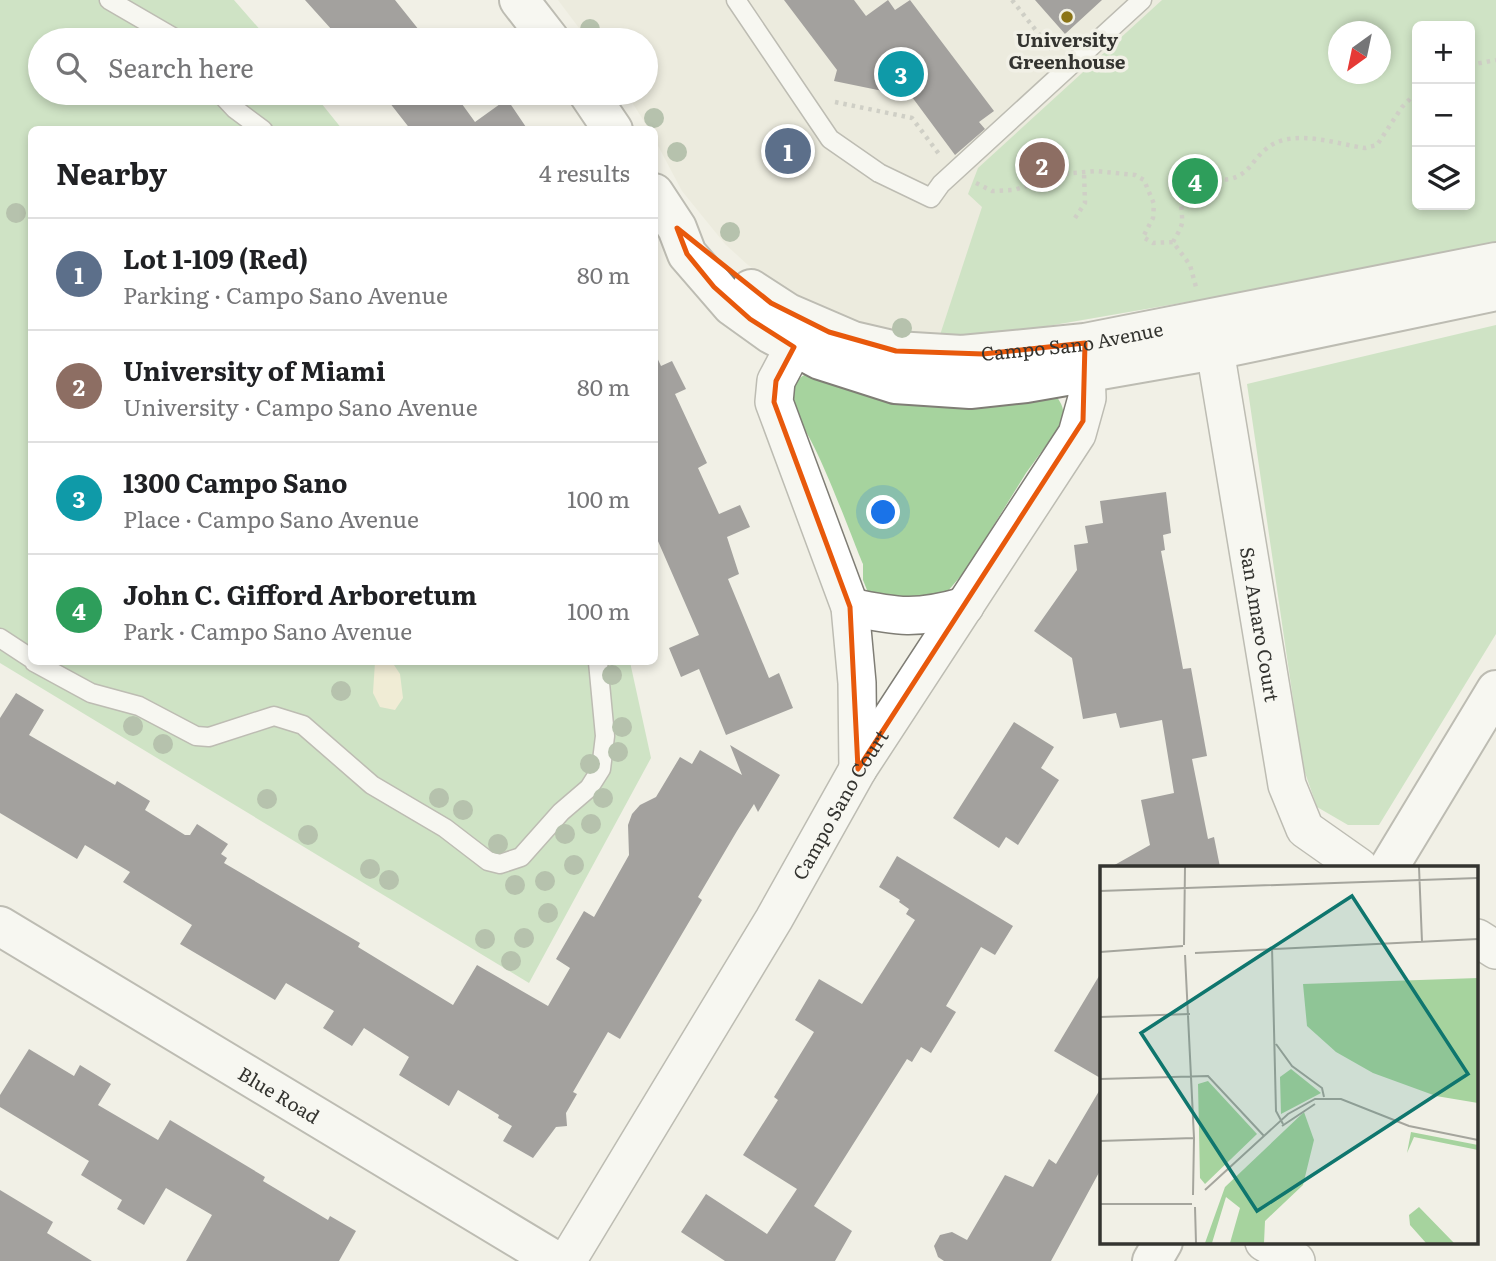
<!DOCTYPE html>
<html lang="en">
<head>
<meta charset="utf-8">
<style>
  body { margin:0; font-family:Literata,serif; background:#f2f2f2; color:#202124 }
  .controls { position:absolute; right:21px; top:21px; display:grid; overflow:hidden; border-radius:10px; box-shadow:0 4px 10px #0003 }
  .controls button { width:63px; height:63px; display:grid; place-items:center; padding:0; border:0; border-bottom:2px solid #e0e0e0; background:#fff; color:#202124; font:35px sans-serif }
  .compass { position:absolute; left:1328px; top:21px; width:63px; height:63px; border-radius:50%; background:#fff; box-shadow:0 4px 10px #0003; rotate:213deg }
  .you { position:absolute; left:884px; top:513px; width:24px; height:24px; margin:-18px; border:5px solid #fff; border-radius:50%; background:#1a73e8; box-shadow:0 0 0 10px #1a73e833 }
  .badge { display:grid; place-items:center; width:46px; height:46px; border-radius:50%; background:#1a73e8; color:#fff; font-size:23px; font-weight:700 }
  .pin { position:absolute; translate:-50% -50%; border:4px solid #fff; box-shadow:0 2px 7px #0006 }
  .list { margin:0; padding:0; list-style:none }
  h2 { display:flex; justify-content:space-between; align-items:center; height:91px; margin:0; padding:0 28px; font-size:30px }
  h2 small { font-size:23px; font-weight:400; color:#757577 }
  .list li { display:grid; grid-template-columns:46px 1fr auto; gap:21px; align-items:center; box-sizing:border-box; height:112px; padding:0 28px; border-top:2px solid #e0e0e0 }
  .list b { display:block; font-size:26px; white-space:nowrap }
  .list p { margin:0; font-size:23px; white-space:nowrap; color:#757577 }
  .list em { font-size:23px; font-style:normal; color:#757577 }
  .icon { flex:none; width:38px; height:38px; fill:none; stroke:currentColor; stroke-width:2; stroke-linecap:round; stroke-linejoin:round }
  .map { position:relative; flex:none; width:1496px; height:1261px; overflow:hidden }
  .search { position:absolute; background:#fff; box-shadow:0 4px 10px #0003; left:28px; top:28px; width:630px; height:77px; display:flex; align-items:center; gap:18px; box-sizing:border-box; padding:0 24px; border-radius:38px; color:#757577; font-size:26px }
  .panel { position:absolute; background:#fff; box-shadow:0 4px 10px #0003; left:28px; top:126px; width:630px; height:539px; border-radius:10px }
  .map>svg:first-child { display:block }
</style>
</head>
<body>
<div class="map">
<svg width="1496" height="1261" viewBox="0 0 1496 1261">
  <rect width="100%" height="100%" fill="#f1f0e6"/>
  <path fill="#e7e4d4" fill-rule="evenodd" d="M558,0H1496V243L1250,291L1007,333L918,338L877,329L804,302L748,265L725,244L682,191L655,140L654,130L649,129L626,93H646V40H588ZM1417,26H1470V205H1417ZM1338,32H1380V74H1338Z"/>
  <path fill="#a6d39e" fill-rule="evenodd" d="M0,0H234L269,40H40V93H313L342,129L32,130V662H630L651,758L529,983L0,663Z
    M1162,0H1496V243L1250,291L1007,333L939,338L982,207L968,194L978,168ZM1417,26H1470V205H1417ZM1338,32H1380V74H1338Z
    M1496,325V634L1379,825H1348L1317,807L1303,767L1247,384Z
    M806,374L1055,395C1063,404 1066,414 1061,425L1026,473L966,570L941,599L869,595L863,580V564C853,541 813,431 798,422C793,401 783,387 806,374Z"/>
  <path fill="#f0e6c1" d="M375,662H392L400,674L403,698L395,710L380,707L373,693Z"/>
  <path fill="#454148" d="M305,0H395L427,40H341Z
    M784,0H854L866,16L888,0L895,10L910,0L994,111L979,122L985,129L955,155L912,97L834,81L837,70Z
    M1035,0H1102L1065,34Z
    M382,93H454L475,122L507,99L528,130H411Z
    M654,351L661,366L672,361L686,389L675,394L707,463L698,468L719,514L740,505L750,527L727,537L739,574L728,579L769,678L779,673L793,708L726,735L699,669L681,677L669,648L699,635L654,532Z
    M1166,492L1171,533L1163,535L1165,550L1161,551L1183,669L1191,668L1207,756L1192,759L1208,839L1214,837L1220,867H1111L1150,845L1141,800L1174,793L1162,720L1120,728L1116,713L1083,719L1072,658L1034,631L1077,570L1074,545L1088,543L1085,526L1103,523L1100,501Z
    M16,693L44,710L29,735L115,785L117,781L150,801L145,810L185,835H190L197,824L228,844L221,854L227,858L224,863L360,943L358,947L453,1005L477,965L548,1006L570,968L556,959L584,911L594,917L629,855L628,825L632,814L640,805L656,797L680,757L692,764L700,750L742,775L730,745L780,775L758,812L754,804L737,831L698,897L702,900L620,1039L608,1032L573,1092L577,1094L566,1113L567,1126L556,1127L533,1158L503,1141L512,1126L498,1118L499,1115L458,1090L449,1106L399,1075L409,1057L364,1028L352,1046L323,1028L334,1011L286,983L275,1000L180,944L192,925L123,882L130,872L85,845L77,859L0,813V718Z
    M1014,722L1054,747L1041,768L1059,780L1018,845L1006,837L999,848L953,818Z
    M897,856L1013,926L995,955L981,947L946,1006L956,1012L931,1053L921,1047L912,1062L907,1059L814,1206L852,1231L835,1261H725L681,1232L706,1194L767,1234L797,1189L743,1155L778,1100L774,1097L814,1032L795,1020L819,979L862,1004L915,920L906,914L909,909L899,902L900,900L879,887Z
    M1102,971V1079L1054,1051Z
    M29,1049L74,1076L80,1065L111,1084L98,1105L158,1140L170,1120L265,1177L263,1181L328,1220L330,1216L356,1231L339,1261H186L212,1215L166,1188L144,1225L117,1209L122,1200L81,1175L89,1161L0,1107V1095Z
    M1102,1086V1167L1051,1261H944L938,1257L934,1246L940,1235L952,1232L967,1240L1005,1175L1033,1187L1049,1159L1056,1164Z
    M0,1190L53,1222L47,1233L92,1261H0Z"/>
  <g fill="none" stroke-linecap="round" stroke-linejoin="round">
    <g stroke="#7f7d75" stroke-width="21">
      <path id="service" d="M109,0L178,40
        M736,0L830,139L879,173L931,198L941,184L1142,0
        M220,93L235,109L263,130
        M0,638L32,659
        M34,662L91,693L139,706L196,736L209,737L274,716L303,725L372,785L445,828L488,861L500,864L521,857L561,812L589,788L601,769L605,736L598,662"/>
    </g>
    <g stroke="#7f7d75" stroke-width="40">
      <g id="minor">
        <path d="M794,347L776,381L774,402L850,607L857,683L858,769"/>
        <path id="s1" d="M1215,350L1287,785L1305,829L1359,867"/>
        <path d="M850,607C898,617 916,620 965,606"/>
        <path d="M1477,938L1496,950"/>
        <path d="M1264,1242L1296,1261"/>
        <path id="s2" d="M567,1261L774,919L858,769L1077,434L1087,398L1085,343"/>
      </g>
    </g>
    <g stroke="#7f7d75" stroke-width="42">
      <g id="tertiary">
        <path d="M519,0L550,40"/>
        <path d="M588,93L613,130"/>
        <path d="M654,193L677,228L687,254L732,306L771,334L820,360L895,384L970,389L1026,383L1215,350L1496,291"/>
        <path id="s3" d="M751,289L788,313L853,341L896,351L962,355L1085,343L1496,262"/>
        <path d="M1389,867L1496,690"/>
        <path id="s4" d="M0,926L556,1261"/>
        <path d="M1152,1261L1163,1242"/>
      </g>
    </g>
    <path stroke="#a7a79f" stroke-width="4.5" stroke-dasharray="3.5 5" stroke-linecap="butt" d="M1012,0L1053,52
      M1470,65L1496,60
      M835,102L912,118L939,154
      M976,183L992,191L1014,190L1062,174L1096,171L1135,175L1144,180L1154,204L1153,218L1143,237L1153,243L1173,242L1190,265L1196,287
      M1075,218L1085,203L1084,173
      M1173,242C1176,236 1181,229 1182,223C1183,207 1176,195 1189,182C1201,169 1216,182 1230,179C1250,174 1252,160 1266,149C1292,127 1335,144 1365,148L1377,145L1402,107L1417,92"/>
    <use href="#service" stroke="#fff" stroke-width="18"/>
    <use href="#minor" stroke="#fff" stroke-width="37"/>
    <use href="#tertiary" stroke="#fff" stroke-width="38"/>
  </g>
  <g fill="#6f8968">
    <circle cx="590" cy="29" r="10"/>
    <circle cx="654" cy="118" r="10"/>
    <circle cx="677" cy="152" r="10"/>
    <circle cx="16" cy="213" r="10"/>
    <circle cx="730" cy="232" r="10"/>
    <circle cx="902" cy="328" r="10"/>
    <circle cx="612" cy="675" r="10"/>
    <circle cx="341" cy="691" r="10"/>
    <circle cx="133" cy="726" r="10"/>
    <circle cx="622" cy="727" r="10"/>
    <circle cx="163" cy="744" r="10"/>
    <circle cx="618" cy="752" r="10"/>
    <circle cx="590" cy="764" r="10"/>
    <circle cx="439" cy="798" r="10"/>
    <circle cx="603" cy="798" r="10"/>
    <circle cx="267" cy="799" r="10"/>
    <circle cx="463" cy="810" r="10"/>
    <circle cx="591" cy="824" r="10"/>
    <circle cx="565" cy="834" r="10"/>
    <circle cx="308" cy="835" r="10"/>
    <circle cx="498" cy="844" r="10"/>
    <circle cx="574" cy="865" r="10"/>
    <circle cx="370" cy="869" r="10"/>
    <circle cx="389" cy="880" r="10"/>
    <circle cx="545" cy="881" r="10"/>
    <circle cx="515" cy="885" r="10"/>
    <circle cx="548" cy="913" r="10"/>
    <circle cx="524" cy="938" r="10"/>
    <circle cx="485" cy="939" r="10"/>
    <circle cx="511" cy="961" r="10"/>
  </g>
  <path d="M0 0H1496V1261H0ZM677,228L771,303L829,332L896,351L983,354L1085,343L1083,421L858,769L850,607L774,402L776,381L794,347L750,319L714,287L687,254Z" fill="#f1f0e6" fill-opacity=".55" fill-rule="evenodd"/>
  <path fill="none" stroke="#e8590c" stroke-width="5" stroke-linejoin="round" d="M677,228L771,303L829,332L896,351L983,354L1085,343L1083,421L858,769L850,607L774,402L776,381L794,347L750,319L714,287L687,254Z"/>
  <circle fill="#8b7417" stroke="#f1f0e6" stroke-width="2.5" cx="1067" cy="17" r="7"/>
  <g text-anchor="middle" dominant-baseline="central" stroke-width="7" stroke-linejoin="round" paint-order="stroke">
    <g font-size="19" font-weight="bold" fill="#343430" stroke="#f1f0e6">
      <text x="1067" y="39">University<tspan x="1067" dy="22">Greenhouse</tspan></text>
    </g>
    <g font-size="19" fill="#343430" stroke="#f1f0e6">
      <text stroke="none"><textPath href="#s3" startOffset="336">Campo Sano Avenue</textPath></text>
      <text stroke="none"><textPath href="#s1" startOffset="278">San Amaro Court</textPath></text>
      <text stroke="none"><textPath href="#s2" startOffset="532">Campo Sano Court</textPath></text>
      <text stroke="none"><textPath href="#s4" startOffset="326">Blue Road</textPath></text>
    </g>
  </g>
  <g transform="translate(1100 866)">
    <rect width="378" height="378" fill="#f1f0e6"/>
    <path d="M378,112V237L336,230L273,207L236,186L207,160L203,118ZM191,203L221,227L181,248L180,211ZM108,215L157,268L105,318L100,312L98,218ZM204,246L214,274L203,319L165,355L164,377H130L140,342L126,331L112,377H105L125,321ZM311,266L378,279V284L314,271L307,287ZM319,341L354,377H326L310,359L309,349Z" fill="#a6d39e"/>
    <path fill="none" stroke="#a5a59d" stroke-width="2" d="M319,1L322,76M0,25L378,12M84,79L85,1M172,81L176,245L183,258M0,86L83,80M95,87L378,73M85,89L94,272L93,329M0,151L90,148M176,178L192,200L222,222L224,231M0,213L108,210L164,270M182,260L215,238M0,275L94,272M105,324L188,248L215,233H241L309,260L378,274M0,338H92M95,341L96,377"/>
    <path fill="#0f766e" fill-opacity="0.15" stroke="#0f766e" stroke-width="3.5" d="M252,30L368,208L157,345L41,167Z"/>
    <rect width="378" height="378" fill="none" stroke="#343430" stroke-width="3.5"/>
  </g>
</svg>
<div class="controls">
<button>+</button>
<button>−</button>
<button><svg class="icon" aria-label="layers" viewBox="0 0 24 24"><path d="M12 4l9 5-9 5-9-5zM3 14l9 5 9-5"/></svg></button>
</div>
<svg class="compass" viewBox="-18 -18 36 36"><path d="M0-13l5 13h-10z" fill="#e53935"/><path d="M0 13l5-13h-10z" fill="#757577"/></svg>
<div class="you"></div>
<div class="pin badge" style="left:788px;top:151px;background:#5c6f8a">1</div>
<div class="pin badge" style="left:1042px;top:165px;background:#8d6e63">2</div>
<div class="pin badge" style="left:901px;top:74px;background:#0f9aa8">3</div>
<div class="pin badge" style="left:1195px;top:181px;background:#2e9e5b">4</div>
<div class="search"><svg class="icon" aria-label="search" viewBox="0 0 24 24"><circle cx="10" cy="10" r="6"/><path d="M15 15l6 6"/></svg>Search here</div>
<section class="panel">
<h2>Nearby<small>4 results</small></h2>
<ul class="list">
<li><span class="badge" style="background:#5c6f8a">1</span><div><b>Lot 1-109 (Red)</b><p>Parking · Campo Sano Avenue</p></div><em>80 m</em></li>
<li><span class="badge" style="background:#8d6e63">2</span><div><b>University of Miami</b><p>University · Campo Sano Avenue</p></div><em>80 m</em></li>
<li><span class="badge" style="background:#0f9aa8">3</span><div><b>1300 Campo Sano</b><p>Place · Campo Sano Avenue</p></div><em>100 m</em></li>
<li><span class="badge" style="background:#2e9e5b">4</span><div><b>John C. Gifford Arboretum</b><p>Park · Campo Sano Avenue</p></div><em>100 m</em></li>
</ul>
</section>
</div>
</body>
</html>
